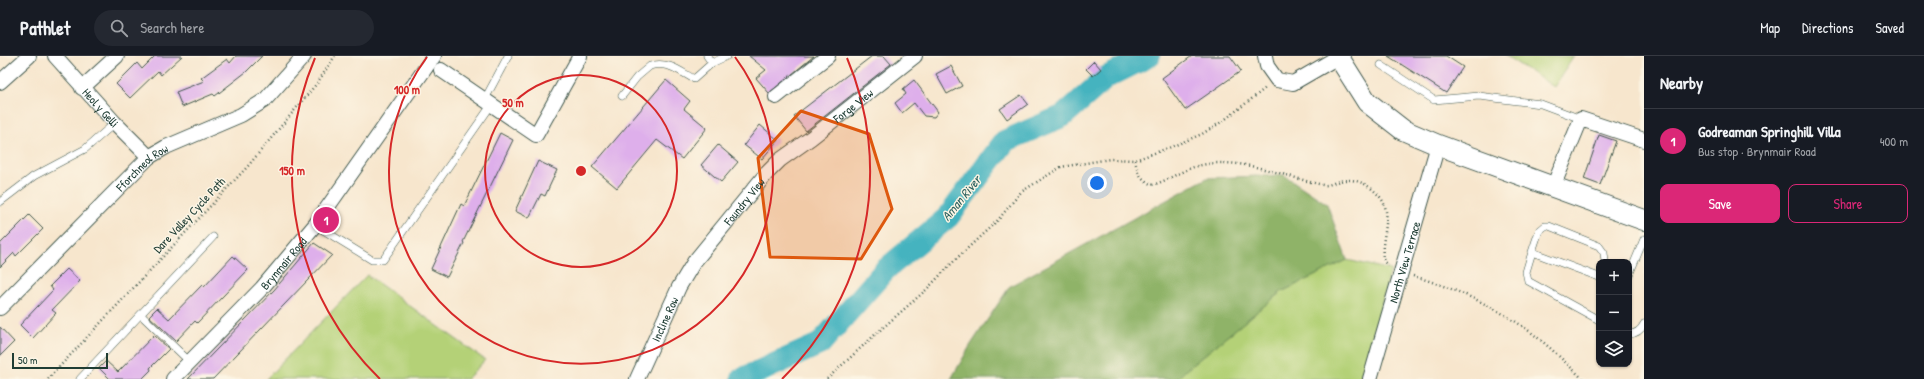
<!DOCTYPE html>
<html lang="en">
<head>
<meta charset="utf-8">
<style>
  body { margin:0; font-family:"Patrick Hand",sans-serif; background:#242831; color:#f1f3f6 }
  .controls { position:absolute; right:12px; bottom:12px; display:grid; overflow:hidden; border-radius:8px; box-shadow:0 1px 3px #0004 }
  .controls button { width:36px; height:36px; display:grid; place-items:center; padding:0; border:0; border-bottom:1px solid #363941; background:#171b24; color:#f1f3f6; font:20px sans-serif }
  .scale { position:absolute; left:12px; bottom:10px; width:96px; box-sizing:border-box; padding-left:4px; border:2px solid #1f3d34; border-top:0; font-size:11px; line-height:14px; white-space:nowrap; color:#1f3d34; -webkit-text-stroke:3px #fcf5e5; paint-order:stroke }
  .you { position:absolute; left:1097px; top:127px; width:14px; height:14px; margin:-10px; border:3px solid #fff; border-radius:50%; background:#1a73e8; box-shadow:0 0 0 6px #1a73e833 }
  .badge { display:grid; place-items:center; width:26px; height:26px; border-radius:50%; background:#db2777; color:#fff; font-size:13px; font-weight:700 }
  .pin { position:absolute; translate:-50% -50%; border:2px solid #fff; box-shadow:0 1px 4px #0006 }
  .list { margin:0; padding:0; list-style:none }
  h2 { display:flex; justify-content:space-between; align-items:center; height:52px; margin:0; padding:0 16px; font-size:17px }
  h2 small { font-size:13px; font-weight:400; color:#9ea1a6 }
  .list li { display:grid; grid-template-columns:26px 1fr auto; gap:12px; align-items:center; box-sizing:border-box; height:64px; padding:0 16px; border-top:1px solid #363941 }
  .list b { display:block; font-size:15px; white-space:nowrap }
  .list p { margin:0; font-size:13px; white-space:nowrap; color:#9ea1a6 }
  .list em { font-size:13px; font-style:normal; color:#9ea1a6 }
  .actions { display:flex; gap:8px; padding:12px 16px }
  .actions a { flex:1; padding:9px 0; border:1px solid #db2777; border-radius:8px; text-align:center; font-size:14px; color:#db2777 }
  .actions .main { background:#db2777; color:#fff }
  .icon { flex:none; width:22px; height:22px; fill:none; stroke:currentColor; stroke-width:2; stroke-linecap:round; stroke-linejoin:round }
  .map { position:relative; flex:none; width:1644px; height:323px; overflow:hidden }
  header { display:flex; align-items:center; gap:24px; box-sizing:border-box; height:56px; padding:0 20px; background:#171b24; border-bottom:1px solid #363941 }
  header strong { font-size:19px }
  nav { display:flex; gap:22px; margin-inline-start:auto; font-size:14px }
  .search { width:280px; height:36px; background:#242831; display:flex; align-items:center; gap:10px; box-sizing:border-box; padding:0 14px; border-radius:22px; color:#9ea1a6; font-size:15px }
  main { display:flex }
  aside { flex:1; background:#171b24 }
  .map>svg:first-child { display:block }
</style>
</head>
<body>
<header>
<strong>Pathlet</strong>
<div class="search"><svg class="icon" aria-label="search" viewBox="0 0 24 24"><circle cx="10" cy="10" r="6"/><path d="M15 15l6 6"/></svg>Search here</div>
<nav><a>Map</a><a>Directions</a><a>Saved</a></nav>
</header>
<main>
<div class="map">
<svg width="1644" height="323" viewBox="0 0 1644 323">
  <rect width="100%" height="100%" fill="#fcf5e5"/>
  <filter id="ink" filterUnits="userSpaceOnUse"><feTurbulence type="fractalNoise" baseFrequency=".025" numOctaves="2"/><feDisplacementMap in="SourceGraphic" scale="8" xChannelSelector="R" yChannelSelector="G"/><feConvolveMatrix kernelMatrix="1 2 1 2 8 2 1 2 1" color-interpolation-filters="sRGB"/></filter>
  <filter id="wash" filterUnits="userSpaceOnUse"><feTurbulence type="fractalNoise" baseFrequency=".012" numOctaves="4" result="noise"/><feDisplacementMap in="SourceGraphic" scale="16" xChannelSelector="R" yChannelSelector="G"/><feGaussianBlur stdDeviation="0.9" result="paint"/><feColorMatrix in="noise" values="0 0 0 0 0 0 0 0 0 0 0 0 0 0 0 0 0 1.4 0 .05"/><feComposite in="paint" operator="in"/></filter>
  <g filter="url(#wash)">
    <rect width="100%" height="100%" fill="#f7e6cd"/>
    <path fill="#b4d177" stroke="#6a8756" d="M1506,0H1574L1554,31Z
      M1347,204L1391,214L1360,323H1177L1187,313L1281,236Z
      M367,219L485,304L467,323H266Z"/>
    <path fill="#8fb368" stroke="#57784e" d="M1284,119L1327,148L1347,204L1281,236L1187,313L1177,323H951L970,290L1010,230L1207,122Z"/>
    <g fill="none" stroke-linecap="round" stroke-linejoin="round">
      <path stroke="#44b3bf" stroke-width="23" d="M742,323L820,288L885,214L948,161L1005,85L1063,60L1107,21L1149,0"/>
    </g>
    <g id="blocks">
      <path fill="#deafeb" d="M155,0H182L161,19L158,15L130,42L116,28L137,7L142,13Z
        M236,0H262L246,16L215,40L213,38L182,51L176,36L204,25L201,22L227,3L230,7Z
        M749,0H814L769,37L756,22L766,14Z
        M872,0H884L891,8L806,75L794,60Z
        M1192,0H1230L1241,15L1185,54L1162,22Z
        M1388,0H1446L1463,11L1446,37Z
        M1094,5L1101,13L1093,20L1086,13Z
        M951,10L962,30L947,38L936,18Z
        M666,24L690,45L684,53L707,72L682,103L657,84L617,132L592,111Z
        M914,24L938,56L934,61L924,60L914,47L902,57L895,47L906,38L903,33Z
        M1021,39L1028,48L1007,63L1000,53Z
        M760,69L778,84L762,103L744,89Z
        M500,77L513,84L463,186L464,187L447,221L431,213L461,148L464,150Z
        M1599,79L1616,85L1600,129L1584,123Z
        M718,89L738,106L721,126L701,109Z
        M538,105L557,114L545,140L541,138L529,162L515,155Z
        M29,159L43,173L16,200L14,197L0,211V188Z
        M314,187L332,199L213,323H188L274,234Z
        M233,200L248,214L197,267L195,265L176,285L149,260L157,252L169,263L202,229L204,231Z
        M67,213L80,225L52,254L56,257L33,282L20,269L53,234L50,230Z
        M0,271L14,286L0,300Z
        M154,279L169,293L150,312L151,314L142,323H110L99,312L106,305L118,316Z"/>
    </g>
  </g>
  <g filter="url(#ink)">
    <use href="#blocks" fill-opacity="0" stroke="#3f564b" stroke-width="1"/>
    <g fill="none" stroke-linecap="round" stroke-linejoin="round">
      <g stroke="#3f564b" stroke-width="8">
        <path id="service" d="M707,0L712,7
          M1381,9L1434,44L1479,40L1541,48L1581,63
          M622,40L637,21L650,10C667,4 681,16 694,23L712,7L727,0
          M485,43L508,0
          M0,146L34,120L85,93L115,67
          M315,169L372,204H383L492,48
          M1532,196L1599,221
          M1629,219L1644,183
          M141,259L190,306
          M1599,264L1528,225L1526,216L1532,196L1539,175L1545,170H1549L1599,190L1604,197L1605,206
          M1629,278C1636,278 1641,274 1644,268
          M80,323L213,181"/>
      </g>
      <g stroke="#3f564b" stroke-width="16">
        <g id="minor">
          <path id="s1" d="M55,0L115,67L149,101"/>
          <path d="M1265,0L1267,10L1277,24L1293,27L1338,1"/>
          <path d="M441,14L536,79L580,0"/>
          <path d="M0,26L29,0"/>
          <path d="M82,32L117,0"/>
          <path d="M776,41L828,0"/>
          <path d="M1553,131L1581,63L1644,84"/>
          <path id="s2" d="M0,252L149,101L166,91L241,59L265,44L304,0"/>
          <path id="s3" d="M173,323L262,232L315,169L434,0"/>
          <path id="s4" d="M637,323L679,231L694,206L766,118L780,104L811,82L915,0"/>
          <path id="s5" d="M1370,323L1438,89"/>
        </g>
      </g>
      <g stroke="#3f564b" stroke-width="22">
        <path id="secondary" d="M1338,0L1367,46L1403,74L1438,89L1644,164"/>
      </g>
      <path stroke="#3f564b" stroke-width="2.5" stroke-dasharray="1 3" stroke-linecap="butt" d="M1135,104C1138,118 1140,122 1152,129C1167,125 1179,116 1194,111C1237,98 1281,120 1323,129C1329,130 1334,126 1340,125C1356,121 1370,129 1380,141C1395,160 1378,186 1384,206L1390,210
        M1413,220C1448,230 1483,245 1513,264C1539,280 1561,302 1583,323
        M48,323L248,110L318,26L335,0
        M827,323L878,276L926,234L956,203L998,164L1021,136L1061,111L1110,103L1135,104L1171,91L1202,78L1223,65L1267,31"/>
      <use href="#service" stroke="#fff" stroke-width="7"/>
      <use href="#minor" stroke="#fff" stroke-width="14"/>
      <use href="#secondary" stroke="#fff" stroke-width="20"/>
    </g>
  </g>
  <path fill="#de580e" fill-opacity="0.2" stroke="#de580e" stroke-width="3" stroke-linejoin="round" d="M801,55L869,78L892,153L861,203L770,201L758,102Z"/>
  <g fill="none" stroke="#d62828" stroke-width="2">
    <circle cx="581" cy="115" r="96"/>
    <path d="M735 1A192 192 0 1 1 427 1"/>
    <path d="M380 323A289 289 0 0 1 315 2M847 2A289 289 0 0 1 782 323"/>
  </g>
  <g text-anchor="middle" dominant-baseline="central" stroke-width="3" stroke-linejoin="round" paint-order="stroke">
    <g font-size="12" fill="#1f3d34" stroke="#fcf5e5">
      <text stroke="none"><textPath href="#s4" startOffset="355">Forge View</textPath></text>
      <text stroke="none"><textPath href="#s1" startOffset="69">Heol y Gelli</textPath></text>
      <text stroke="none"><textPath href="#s2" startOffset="200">Fforchneol Row</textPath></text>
      <text stroke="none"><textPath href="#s4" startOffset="209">Foundry View</textPath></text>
      <text transform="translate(189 159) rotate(-47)">Dare Valley Cycle Path</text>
      <text stroke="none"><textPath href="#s5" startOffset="122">North View Terrace</textPath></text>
      <text stroke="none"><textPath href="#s3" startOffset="160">Brynmair Road</textPath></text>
      <text stroke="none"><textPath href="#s4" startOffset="66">Incline Row</textPath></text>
    </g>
    <g font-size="13" font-style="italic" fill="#2a605e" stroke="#fcf5e5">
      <text transform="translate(961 142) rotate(-51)">Aman River</text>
    </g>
  </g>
  <circle cx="581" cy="115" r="6" fill="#d62828" stroke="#fcf5e5" stroke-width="2"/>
  <g font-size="12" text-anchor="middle" font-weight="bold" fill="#d62828" stroke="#fcf5e5" stroke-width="3" stroke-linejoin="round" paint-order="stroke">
    <text x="407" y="38">100 m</text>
    <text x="513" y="51">50 m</text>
    <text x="292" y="119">150 m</text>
  </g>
</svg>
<div class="controls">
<button>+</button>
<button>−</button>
<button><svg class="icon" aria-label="layers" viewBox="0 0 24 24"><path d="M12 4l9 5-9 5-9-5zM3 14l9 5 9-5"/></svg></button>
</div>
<div class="scale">50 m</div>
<div class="you"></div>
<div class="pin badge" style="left:326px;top:164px">1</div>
</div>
<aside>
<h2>Nearby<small></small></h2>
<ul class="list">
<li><span class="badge">1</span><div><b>Godreaman Springhill Villa</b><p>Bus stop · Brynmair Road</p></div><em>400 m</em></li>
</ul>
<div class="actions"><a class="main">Save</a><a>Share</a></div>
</aside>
</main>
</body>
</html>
